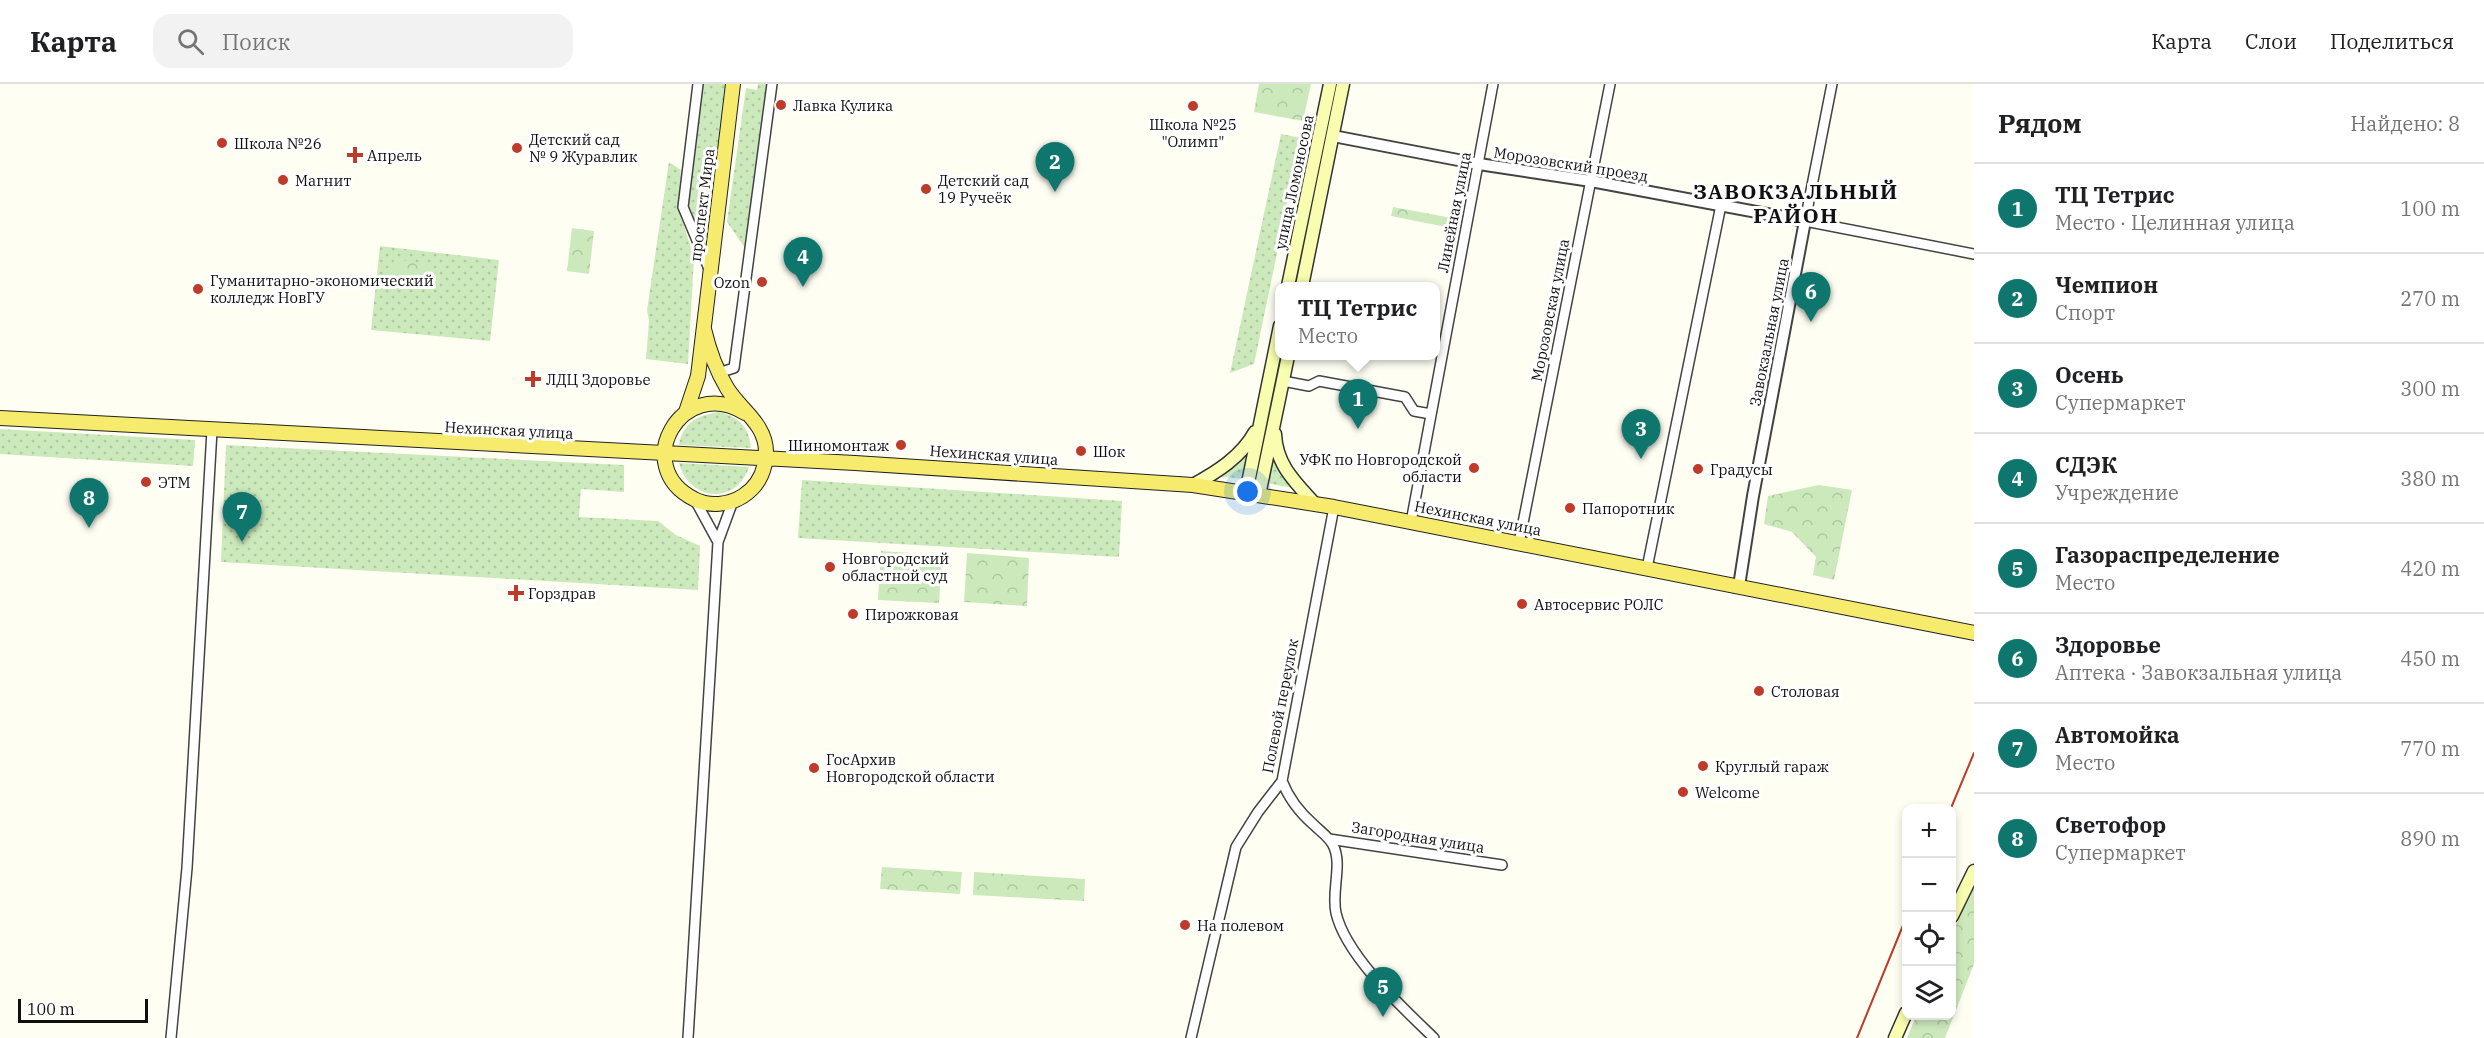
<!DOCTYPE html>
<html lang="ru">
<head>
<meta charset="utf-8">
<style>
  body { margin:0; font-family:"IBM Plex Serif",serif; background:#f2f2f2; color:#202124 }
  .controls { position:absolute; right:18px; bottom:18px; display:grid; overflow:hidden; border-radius:12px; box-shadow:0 3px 9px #0003 }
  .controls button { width:54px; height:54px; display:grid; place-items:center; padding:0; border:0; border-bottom:2px solid #e0e0e0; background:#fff; color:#202124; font:30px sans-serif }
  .scale { position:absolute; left:18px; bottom:15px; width:130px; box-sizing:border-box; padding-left:6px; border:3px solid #101010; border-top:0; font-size:16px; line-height:21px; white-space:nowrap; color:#101010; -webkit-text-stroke:4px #fff; paint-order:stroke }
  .you { position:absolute; left:1248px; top:408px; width:21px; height:21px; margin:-15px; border:4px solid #fff; border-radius:50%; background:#1a73e8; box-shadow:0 0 0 9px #1a73e833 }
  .badge { display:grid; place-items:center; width:39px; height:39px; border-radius:50%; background:#0f766e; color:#fff; font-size:20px; font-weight:700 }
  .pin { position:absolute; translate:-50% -50px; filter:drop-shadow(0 2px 3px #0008) }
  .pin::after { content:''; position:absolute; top:32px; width:21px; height:18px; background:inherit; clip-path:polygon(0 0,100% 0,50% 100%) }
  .popup { position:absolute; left:1275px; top:198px; width:165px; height:78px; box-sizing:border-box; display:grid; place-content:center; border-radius:12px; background:#fff; filter:drop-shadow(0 2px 4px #0005); font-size:20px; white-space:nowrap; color:#757577 }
  .popup b { font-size:22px; color:#202124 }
  .popup::after { content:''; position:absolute; left:50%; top:100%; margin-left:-12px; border:12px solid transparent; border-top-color:#fff }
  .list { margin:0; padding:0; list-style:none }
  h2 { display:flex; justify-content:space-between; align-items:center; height:78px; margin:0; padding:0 24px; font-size:26px }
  h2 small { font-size:20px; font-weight:400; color:#757577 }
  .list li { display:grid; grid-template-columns:39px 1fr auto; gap:18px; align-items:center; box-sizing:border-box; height:90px; padding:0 24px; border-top:2px solid #e0e0e0 }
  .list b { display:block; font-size:22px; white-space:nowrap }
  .list p { margin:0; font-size:20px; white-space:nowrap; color:#757577 }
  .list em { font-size:20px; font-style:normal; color:#757577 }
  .icon { flex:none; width:33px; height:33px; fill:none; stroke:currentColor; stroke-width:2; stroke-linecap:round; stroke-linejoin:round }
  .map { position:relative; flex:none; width:1974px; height:954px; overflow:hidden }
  header { display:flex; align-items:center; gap:36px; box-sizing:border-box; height:84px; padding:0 30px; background:#fff; border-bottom:2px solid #e0e0e0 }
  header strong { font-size:28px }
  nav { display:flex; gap:33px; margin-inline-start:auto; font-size:21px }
  .search { width:420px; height:54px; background:#f2f2f2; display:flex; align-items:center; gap:15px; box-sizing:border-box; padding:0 21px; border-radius:18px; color:#757577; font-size:22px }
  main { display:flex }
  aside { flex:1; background:#fff }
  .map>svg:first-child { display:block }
</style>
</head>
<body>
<header>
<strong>Карта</strong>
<div class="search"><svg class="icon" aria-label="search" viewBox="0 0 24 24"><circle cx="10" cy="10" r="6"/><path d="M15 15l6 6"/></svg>Поиск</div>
<nav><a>Карта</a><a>Слои</a><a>Поделиться</a></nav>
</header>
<main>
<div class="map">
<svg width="1974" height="954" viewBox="0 0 1974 954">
  <defs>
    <pattern id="grass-dots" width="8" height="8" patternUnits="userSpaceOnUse" patternTransform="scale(1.5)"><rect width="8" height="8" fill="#cce9bc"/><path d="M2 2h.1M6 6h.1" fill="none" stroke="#aec7a1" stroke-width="1.8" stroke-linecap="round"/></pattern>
    <pattern id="park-crowns" width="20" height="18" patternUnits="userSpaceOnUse" patternTransform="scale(1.5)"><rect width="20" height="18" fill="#cce9bc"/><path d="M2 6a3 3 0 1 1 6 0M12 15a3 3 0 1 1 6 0" fill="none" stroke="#aec7a1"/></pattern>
  </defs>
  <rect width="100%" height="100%" fill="#fffef3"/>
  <path fill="url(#grass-dots)" d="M703,0H727L707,165L686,119Z
    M758,0H768L745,164L727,138L746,4L757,6Z
    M1334,0H1338L1300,186H1296Z
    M1281,50L1301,54L1254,280L1230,289Z
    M669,78L681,86L678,122L694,174L688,280L646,275L649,237L647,226Z
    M380,162L499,176L490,257L371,246Z
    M720,328C740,334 749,343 751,364L679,361C683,338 698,331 720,328Z
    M0,345L195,356L193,382L0,370Z
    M226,361L624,381V408L581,405L579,433L658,437L676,451L700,462L698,506L221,478Z
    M1249,365L1243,395L1218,392Z
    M1273,367L1293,404L1266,399Z
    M679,379L749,383C736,422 689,417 679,379Z
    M802,396L1122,417L1119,473L798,454Z"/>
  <path fill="url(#park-crowns)" d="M1259,0H1311L1303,37L1254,28Z
    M1393,123L1452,134H1448L1446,143L1391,132Z
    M572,144L594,147L589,190L567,187Z
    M394,175L431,180L428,199L391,194Z
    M1819,401L1852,406L1834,496L1813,491L1816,473L1792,448L1764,440L1768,412Z
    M881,467L942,471L939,519L878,516Z
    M967,469L1029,474L1027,522L964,518Z
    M882,783L962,788L960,810L880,805Z
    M974,788L1085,795L1084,817L973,811Z
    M1974,798V880L1945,954H1907L1916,932H1952V847Z"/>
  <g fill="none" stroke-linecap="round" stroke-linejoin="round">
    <g stroke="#434343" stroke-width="12">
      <path id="minor" d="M698,0L683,123L709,185
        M1832,0L1805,137L1974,170
        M718,289L734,284L772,0
        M1283,297L1309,302L1319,297L1405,313L1414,327L1431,330
        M695,416L718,458
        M1411,438L1493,0
        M1519,459L1610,0
        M1647,484L1721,121
        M1282,697C1289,715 1299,728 1314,741C1320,747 1329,753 1333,761C1343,780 1331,807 1336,829C1346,872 1402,923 1434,954
        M1329,755L1502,781
        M171,954L187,784L212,346
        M688,954L718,458L733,417
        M1191,954L1236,763L1258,728L1282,697L1334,423"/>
    </g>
    <g stroke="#434343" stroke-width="14">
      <path id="tertiary" d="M1333,52L1479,80L1591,97L1805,137L1753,412L1739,502"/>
    </g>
    <g stroke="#323232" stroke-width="15">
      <path id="secondary" d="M1288,202L1330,0
        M1302,202L1343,0
        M1275,350C1276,381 1296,399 1315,420
        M1193,401C1217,388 1241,373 1255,348
        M1246,409L1280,242
        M1259,411L1288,272
        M1952,832L1974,787
        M1895,954L1906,929"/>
    </g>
    <g stroke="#212121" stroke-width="16">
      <path id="primary" d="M704,245C709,266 716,286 727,304C736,319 750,329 759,344C773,367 765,398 743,412C729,421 709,423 694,415C630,383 681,290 745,329
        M686,328L698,292L733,0
        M0,334L855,379L1193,401L1334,423L1974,549"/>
    </g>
    <use href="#minor" stroke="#fff" stroke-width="9"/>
    <use href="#tertiary" stroke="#fff" stroke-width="10"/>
    <use href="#secondary" stroke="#f9fdaf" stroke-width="12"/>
    <use href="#primary" stroke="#f6eb6c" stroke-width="14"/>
    <path stroke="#be3a29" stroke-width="2" d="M1951,724L1974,669
      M1857,954L1906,834"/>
  </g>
  <g fill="#be3a29" stroke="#fff" stroke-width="2">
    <circle cx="781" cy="21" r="6"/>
    <circle cx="1193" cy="22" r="6"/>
    <circle cx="222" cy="59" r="6"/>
    <circle cx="517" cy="64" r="6"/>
    <path d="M352 62h6v6h6v6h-6v6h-6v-6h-6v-6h6z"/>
    <circle cx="283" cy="96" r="6"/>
    <circle cx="926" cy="105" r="6"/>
    <circle cx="762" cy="198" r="6"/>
    <circle cx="198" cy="205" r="6"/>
    <path d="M530 286h6v6h6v6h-6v6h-6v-6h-6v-6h6z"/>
    <circle cx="901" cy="361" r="6"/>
    <circle cx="1081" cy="367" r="6"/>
    <circle cx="1474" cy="384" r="6"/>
    <circle cx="1698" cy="385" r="6"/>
    <circle cx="146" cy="398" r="6"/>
    <circle cx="1570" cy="424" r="6"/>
    <circle cx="830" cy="483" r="6"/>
    <path d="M513 500h6v6h6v6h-6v6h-6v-6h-6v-6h6z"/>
    <circle cx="1522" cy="520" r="6"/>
    <circle cx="853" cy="530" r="6"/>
    <circle cx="1759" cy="607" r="6"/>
    <circle cx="1703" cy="682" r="6"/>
    <circle cx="814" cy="684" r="6"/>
    <circle cx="1683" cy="708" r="6"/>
    <circle cx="1185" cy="841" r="6"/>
  </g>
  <g text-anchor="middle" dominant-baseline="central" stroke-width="6" stroke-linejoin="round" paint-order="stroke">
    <g font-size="15" fill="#101010" stroke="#fff" text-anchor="start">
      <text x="793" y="21">Лавка Кулика</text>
      <text x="1193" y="40" text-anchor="middle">Школа №25<tspan x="1193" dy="17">"Олимп"</tspan></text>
      <text x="529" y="55">Детский сад<tspan x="529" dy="17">№ 9 Журавлик</tspan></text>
      <text x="234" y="59">Школа №26</text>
      <text x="367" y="71">Апрель</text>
      <text x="295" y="96">Магнит</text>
      <text x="938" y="96">Детский сад<tspan x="938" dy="17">19 Ручеёк</tspan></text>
      <text x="210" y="196">Гуманитарно-экономический<tspan x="210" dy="17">колледж НовГУ</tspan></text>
      <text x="750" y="198" text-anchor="end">Ozon</text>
      <text x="546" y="295">ЛДЦ Здоровье</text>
      <text x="889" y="361" text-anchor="end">Шиномонтаж</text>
      <text x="1093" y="367">Шок</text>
      <text x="1462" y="375" text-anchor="end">УФК по Новгородской<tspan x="1462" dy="17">области</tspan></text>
      <text x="1710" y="385">Градусы</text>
      <text x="158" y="398">ЭТМ</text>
      <text x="1582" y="424">Папоротник</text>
      <text x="842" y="474">Новгородский<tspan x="842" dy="17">областной суд</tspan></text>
      <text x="528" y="509">Горздрав</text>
      <text x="1534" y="520">Автосервис РОЛС</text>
      <text x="865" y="530">Пирожковая</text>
      <text x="1771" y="607">Столовая</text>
      <text x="826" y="675">ГосАрхив<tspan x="826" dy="17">Новгородской области</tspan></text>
      <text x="1715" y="682">Круглый гараж</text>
      <text x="1695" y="708">Welcome</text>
      <text x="1197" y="841">На полевом</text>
    </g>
    <g font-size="15" fill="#101010" stroke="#fff">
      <text transform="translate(1571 80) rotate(9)">Морозовский проезд</text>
      <text transform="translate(1294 98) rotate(-78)">улица Ломоносова</text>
      <text transform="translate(702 121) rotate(-83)">проспект Мира</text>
      <text transform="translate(1454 128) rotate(-79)">Линейная улица</text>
      <text transform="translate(1550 226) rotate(-79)">Морозовская улица</text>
      <text transform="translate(1769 248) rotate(-79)">Завокзальная улица</text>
      <text transform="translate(509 346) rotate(3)">Нехинская улица</text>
      <text transform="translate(994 371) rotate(4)">Нехинская улица</text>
      <text transform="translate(1478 434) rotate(11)">Нехинская улица</text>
      <text transform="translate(1280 622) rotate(-79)">Полевой переулок</text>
      <text transform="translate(1418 753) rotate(9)">Загородная улица</text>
    </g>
    <g font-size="21" font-weight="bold" letter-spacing="1.5" fill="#101010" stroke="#fff">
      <text x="1796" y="107">ЗАВОКЗАЛЬНЫЙ<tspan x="1796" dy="24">РАЙОН</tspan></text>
    </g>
  </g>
</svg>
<div class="controls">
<button>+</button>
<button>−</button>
<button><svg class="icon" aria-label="locate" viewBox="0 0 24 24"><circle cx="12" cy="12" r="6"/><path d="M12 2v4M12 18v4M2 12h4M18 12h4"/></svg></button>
<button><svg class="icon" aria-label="layers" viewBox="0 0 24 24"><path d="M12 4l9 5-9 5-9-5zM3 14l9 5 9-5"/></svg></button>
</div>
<div class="scale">100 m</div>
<div class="you"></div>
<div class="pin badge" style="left:1358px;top:345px">1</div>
<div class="popup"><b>ТЦ Тетрис</b>Место</div>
<div class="pin badge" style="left:1055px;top:108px">2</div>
<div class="pin badge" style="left:1641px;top:375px">3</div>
<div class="pin badge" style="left:803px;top:203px">4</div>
<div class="pin badge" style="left:1383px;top:933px">5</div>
<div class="pin badge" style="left:1811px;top:238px">6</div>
<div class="pin badge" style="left:242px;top:458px">7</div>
<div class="pin badge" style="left:89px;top:444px">8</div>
</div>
<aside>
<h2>Рядом<small>Найдено: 8</small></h2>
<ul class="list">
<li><span class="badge">1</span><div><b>ТЦ Тетрис</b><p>Место · Целинная улица</p></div><em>100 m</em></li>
<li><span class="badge">2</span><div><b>Чемпион</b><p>Спорт</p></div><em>270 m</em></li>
<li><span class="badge">3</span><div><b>Осень</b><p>Супермаркет</p></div><em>300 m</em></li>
<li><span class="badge">4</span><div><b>СДЭК</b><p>Учреждение</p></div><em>380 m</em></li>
<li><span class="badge">5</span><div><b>Газораспределение</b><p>Место</p></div><em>420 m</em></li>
<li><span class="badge">6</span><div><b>Здоровье</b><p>Аптека · Завокзальная улица</p></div><em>450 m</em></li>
<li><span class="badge">7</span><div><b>Автомойка</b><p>Место</p></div><em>770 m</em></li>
<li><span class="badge">8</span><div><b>Светофор</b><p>Супермаркет</p></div><em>890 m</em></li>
</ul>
</aside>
</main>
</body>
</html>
